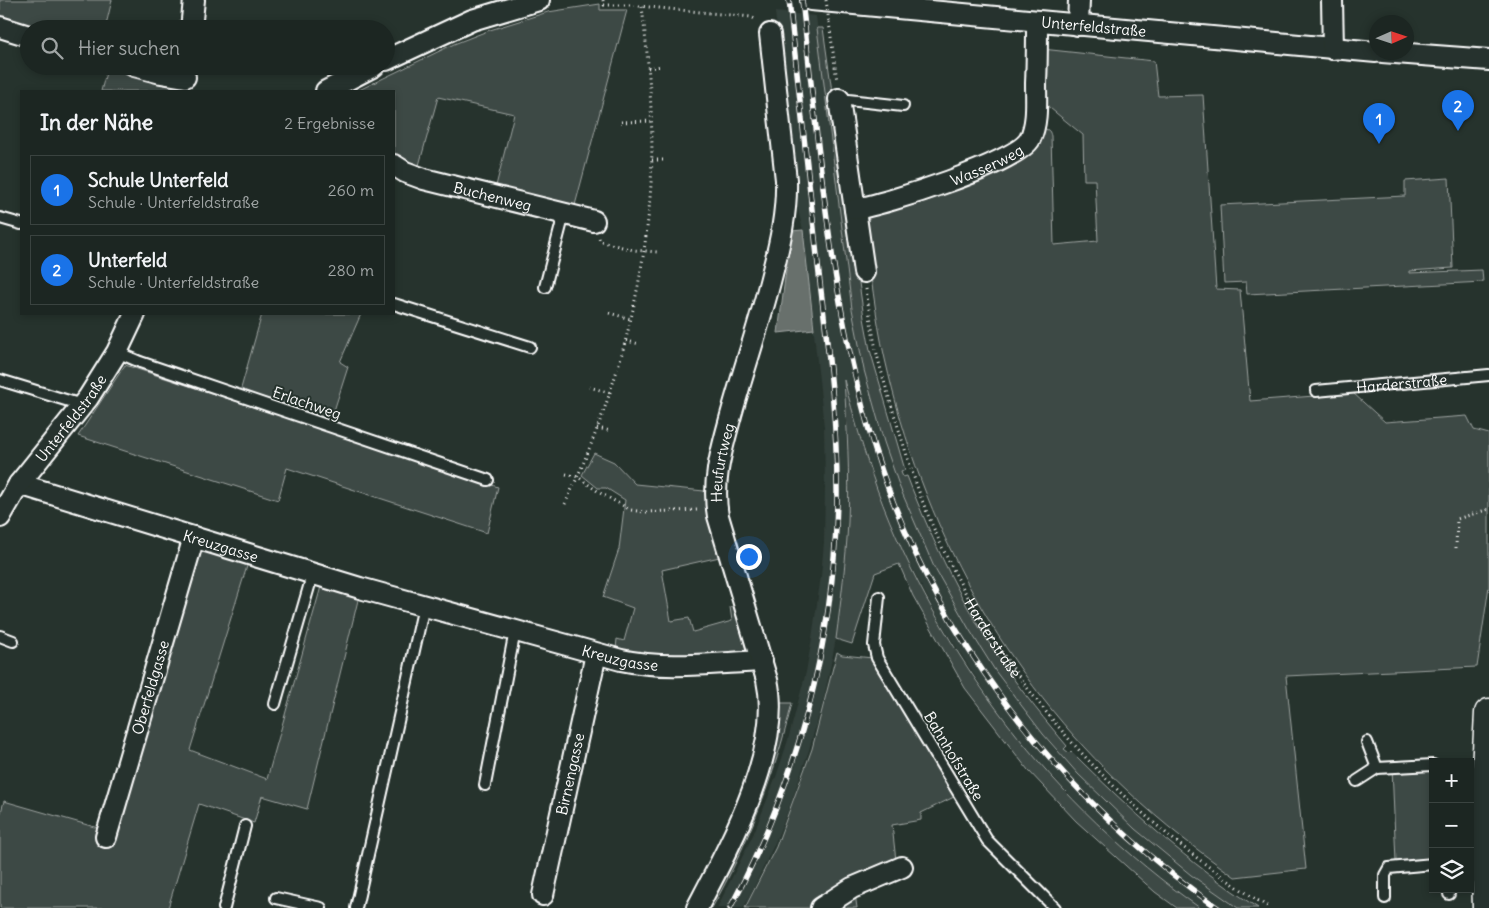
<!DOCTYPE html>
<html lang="de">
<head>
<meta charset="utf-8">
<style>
  body { margin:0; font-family:Delius,sans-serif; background:#252e2a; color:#f1f3f6 }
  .controls { position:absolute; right:15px; bottom:15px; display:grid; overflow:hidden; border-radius:0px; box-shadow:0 2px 8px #0003 }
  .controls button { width:45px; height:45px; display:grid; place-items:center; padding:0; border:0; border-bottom:1px solid #3a4340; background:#1c2622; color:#f1f3f6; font:25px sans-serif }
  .compass { position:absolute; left:1369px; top:15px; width:45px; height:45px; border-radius:50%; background:#1c2622; box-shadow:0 2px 8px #0003; rotate:87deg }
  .you { position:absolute; left:748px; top:556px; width:18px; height:18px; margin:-12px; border:4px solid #fff; border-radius:50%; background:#1a73e8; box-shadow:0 0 0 8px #1a73e833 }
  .badge { display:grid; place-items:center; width:32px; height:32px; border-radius:50%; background:#1a73e8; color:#fff; font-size:16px; font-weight:700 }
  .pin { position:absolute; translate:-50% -41px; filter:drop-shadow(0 1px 2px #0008) }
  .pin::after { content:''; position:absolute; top:26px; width:18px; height:15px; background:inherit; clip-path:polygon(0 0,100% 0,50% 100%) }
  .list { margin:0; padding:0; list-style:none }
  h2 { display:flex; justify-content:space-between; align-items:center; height:65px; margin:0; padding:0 20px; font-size:21px }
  h2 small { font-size:16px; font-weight:400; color:#a0a5a5 }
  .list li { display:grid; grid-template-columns:32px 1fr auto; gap:15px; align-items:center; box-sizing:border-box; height:70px; margin:0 10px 10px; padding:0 10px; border:1px solid #3a4340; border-radius:0px }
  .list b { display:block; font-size:19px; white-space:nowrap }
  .list p { margin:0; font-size:16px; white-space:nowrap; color:#a0a5a5 }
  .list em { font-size:16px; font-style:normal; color:#a0a5a5 }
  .icon { flex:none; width:28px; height:28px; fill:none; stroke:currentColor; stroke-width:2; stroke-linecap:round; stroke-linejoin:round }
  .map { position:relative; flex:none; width:1489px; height:908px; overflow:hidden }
  .search { position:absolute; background:#1c2622; box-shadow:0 2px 8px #0003; left:20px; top:20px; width:375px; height:55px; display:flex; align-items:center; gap:12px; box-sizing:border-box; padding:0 18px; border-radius:28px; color:#a0a5a5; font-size:19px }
  .panel { position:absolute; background:#1c2622; box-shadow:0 2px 8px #0003; left:20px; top:90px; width:375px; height:225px; border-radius:0px }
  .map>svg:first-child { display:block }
</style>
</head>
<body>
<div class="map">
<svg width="1489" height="908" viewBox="0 0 1489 908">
  <rect width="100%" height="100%" fill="#26332d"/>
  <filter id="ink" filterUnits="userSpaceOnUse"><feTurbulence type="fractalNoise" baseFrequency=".02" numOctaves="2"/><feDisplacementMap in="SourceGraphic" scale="10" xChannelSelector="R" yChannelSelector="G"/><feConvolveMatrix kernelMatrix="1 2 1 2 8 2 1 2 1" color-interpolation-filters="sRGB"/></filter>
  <g filter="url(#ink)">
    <path fill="#333f3a" d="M775,12L816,16L852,309L864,370L884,442L900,488L934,567L969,629L996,672L1054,748L1096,792L1146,839L1191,875L1238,908H1200L1151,871L1108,834L1070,795L1030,752L991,701L941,623L900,545L877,488L844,383L849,490L846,556L836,639L824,698L809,750L789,809L774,845L750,896L743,908H717L753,835L776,777L788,740L806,672L812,638L821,576L824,542L825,486L824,427L803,230L798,210Z"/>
    <path fill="#3e4944" stroke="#9ea4a2" d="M0,0H112L105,29H30L0,20Z
      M600,4V10H627L574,209L495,190L514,114L438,97L418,169L394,158V91H357L454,44L490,30L548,12Z
      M817,28H823L864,318L870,350L905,470L901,472L903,477L907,476C933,543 964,609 1006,668C1024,695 1046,721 1067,746L1064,749L1069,753L1071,751C1129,809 1189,864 1258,908H1238L1191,875L1135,829L1078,774L1043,734L996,672L969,629L934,567L900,488L884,442L864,370L852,309Z
      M1042,49L1154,61L1158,96L1203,95L1216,289L1240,290L1250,401L1353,393L1385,422L1467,416L1474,430L1489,434V586L1477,667L1286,676L1306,869L1235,877C1198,851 1162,823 1129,792C1003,676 922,525 885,359C875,316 871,272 864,228L866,217L1044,129C1049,129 1050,132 1051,136L1054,245L1098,241L1095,180H1084L1083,135L1045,104Z
      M107,69L177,84L176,91H101Z
      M1449,178L1453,268L1409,271V273L1482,270L1483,282L1247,294L1246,282L1224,283L1220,205L1405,196V181Z
      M262,314H361L340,362L348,367L331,420L240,392Z
      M125,365L498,487L487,533L287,468L278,500L78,436Z
      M844,380C854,417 864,453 877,489C939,656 1054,806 1200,908H1177L1155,892L1076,821L1028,770L965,688L913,596L899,564L875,573L852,644L836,639C841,600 846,561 848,522C850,474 847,427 844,380Z
      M594,453L614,462L635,484L704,491L724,556L662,570L671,621L689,618L693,632L732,621L730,607L740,605L755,654L661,660L616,649L617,639L624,641L633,608L603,597L619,549L625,500L606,488H598L582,475Z
      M197,545L248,563L190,750L267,779L322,583L359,596L307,809L262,796L254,823L199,804L168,908H0V816L4,801L112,832Z
      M837,652L842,655L873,658L956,796L921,813V820L892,825L896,861L853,879L857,908H745L776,847L812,749Z
      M776,703H792C775,775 748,844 712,908H705Z
      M1392,767L1433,768V858L1396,862Z"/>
    <path fill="#67706c" stroke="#a4a9a7" d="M803,230L814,329L778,333L791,231Z"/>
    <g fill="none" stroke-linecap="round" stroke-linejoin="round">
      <g stroke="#fff" stroke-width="14">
        <g id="lane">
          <path d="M839,99L903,106"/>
          <path d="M0,218L21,224"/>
          <path d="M545,287L564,214"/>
          <path d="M394,304L530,347"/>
          <path d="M117,352L140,362L488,480"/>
          <path d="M0,380L82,405"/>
          <path id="s2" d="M1316,391L1489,375"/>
          <path d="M879,597L874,645L877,658L987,840L1055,908"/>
          <path d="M0,636L13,641"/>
          <path d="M275,704L313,573"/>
          <path d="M1377,768L1433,765"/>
          <path d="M1357,781L1377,768L1367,742"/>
          <path d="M485,785L515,631"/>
          <path d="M1449,889V894"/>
          <path d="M276,898L321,908"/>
          <path d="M1385,898V875L1389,868L1433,864"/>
          <path d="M224,908L245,826"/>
          <path d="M356,908L424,606"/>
        </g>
      </g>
      <g stroke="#fff" stroke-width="24">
        <g id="street">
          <path id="s3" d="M811,0L1376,52"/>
          <path d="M1332,0L1333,49"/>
          <path d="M1078,25L1079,0"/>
          <path d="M0,27L29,36"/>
          <path d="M191,29L194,0"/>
          <path d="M1382,52L1489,60"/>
          <path d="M386,60L472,20L539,0"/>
          <path d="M134,66L161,73L185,77"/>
          <path d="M326,91L374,66"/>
          <path d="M839,99L864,272"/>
          <path id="s4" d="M394,165L405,172L424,179L594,221"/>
          <path id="s5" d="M855,209C883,205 1018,163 1030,139C1038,122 1036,102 1036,83C1037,63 1037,42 1037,22"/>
          <path id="s6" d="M19,484L360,588L621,660C667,670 715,663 762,661"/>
          <path id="s7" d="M0,517L19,484L88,398L117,352L135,314"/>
          <path id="s8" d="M106,837L194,537"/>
          <path id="s9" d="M543,895L596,654"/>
          <path id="s10" d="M697,908C729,847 783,750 767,680L718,516C712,482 721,452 730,419C743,371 760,323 772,274C780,243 787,212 786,180L770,34"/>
          <path d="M821,908L852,888L902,867"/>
        </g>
      </g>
      <g stroke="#fff" stroke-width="31">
        <path id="primary" d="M1487,908L1484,807L1489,713"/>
      </g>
      <g stroke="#fff" stroke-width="3" stroke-dasharray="1 4" stroke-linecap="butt">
        <path d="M603,0L604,5H629L751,17L757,20"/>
        <path d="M829,22L837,81"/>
        <path d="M648,68L662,66"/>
        <path d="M621,122L651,121"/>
        <path d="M652,160H666"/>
        <path d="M599,238L600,241L633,250L658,252"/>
        <path id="s1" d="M866,289C869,309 872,330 876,350C882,376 890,401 898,427C906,452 913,476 922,500C988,670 1116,813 1270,908"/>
        <path d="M609,313L631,319"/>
        <path d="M626,341L640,344"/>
        <path d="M589,387L611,393"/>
        <path d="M597,428L611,431"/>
        <path d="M566,474L578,477L600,493L631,510L644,512L698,510"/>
        <path d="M565,504C613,403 644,296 651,184C654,125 649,65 642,7"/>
        <path d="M1456,548L1457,519L1489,509"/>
      </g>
      <use href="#lane" stroke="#26332d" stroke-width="10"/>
      <use href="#street" stroke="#26332d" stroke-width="20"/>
      <use href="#primary" stroke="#26332d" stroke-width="28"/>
      <g stroke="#fff" stroke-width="5.5">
        <path id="rail" d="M802,0C818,142 829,285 867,423C921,619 1051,792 1218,908
          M730,908C797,783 834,644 837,501C838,425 828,349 819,274C809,182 799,91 789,0"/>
      </g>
      <use href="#rail" stroke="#26332d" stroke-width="4" stroke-dasharray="11" stroke-linecap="butt"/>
      <path stroke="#fff" stroke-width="3" stroke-dasharray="1 4" stroke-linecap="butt" d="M826,0L829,22"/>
    </g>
  </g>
  <g text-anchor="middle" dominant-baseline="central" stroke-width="4" stroke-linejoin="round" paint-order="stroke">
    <g font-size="15" fill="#fff" stroke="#26332d">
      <text stroke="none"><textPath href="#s3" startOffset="284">Unterfeldstraße</textPath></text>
      <text stroke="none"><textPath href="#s5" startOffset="139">Wasserweg</textPath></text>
      <text stroke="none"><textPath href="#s4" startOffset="104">Buchenweg</textPath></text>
      <text stroke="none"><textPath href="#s2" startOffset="86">Harderstraße</textPath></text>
      <text transform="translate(307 403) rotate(19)">Erlachweg</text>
      <text stroke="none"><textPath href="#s7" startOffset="122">Unterfeldstraße</textPath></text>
      <text stroke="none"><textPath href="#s10" startOffset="468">Heufurtweg</textPath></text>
      <text stroke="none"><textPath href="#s6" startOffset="211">Kreuzgasse</textPath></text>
      <text stroke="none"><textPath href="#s1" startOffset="374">Harderstraße</textPath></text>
      <text stroke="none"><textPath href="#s6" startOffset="626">Kreuzgasse</textPath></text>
      <text stroke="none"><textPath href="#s8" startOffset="156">Oberfeldgasse</textPath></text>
      <text transform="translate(954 756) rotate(59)">Bahnhofstraße</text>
      <text stroke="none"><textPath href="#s9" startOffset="124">Birnengasse</textPath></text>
    </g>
  </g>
</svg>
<div class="controls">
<button>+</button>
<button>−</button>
<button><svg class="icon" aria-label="layers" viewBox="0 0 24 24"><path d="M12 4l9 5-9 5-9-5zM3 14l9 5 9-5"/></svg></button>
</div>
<svg class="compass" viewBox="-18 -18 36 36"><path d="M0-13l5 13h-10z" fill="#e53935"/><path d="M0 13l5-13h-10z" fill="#a0a5a5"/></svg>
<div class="you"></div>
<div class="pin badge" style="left:1379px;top:144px">1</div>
<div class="pin badge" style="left:1458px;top:131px">2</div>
<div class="search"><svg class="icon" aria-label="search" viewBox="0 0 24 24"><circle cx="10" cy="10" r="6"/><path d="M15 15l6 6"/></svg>Hier suchen</div>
<section class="panel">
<h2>In der Nähe<small>2 Ergebnisse</small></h2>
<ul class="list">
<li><span class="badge">1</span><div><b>Schule Unterfeld</b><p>Schule · Unterfeldstraße</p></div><em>260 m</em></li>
<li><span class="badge">2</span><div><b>Unterfeld</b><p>Schule · Unterfeldstraße</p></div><em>280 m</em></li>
</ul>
</section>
</div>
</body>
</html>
